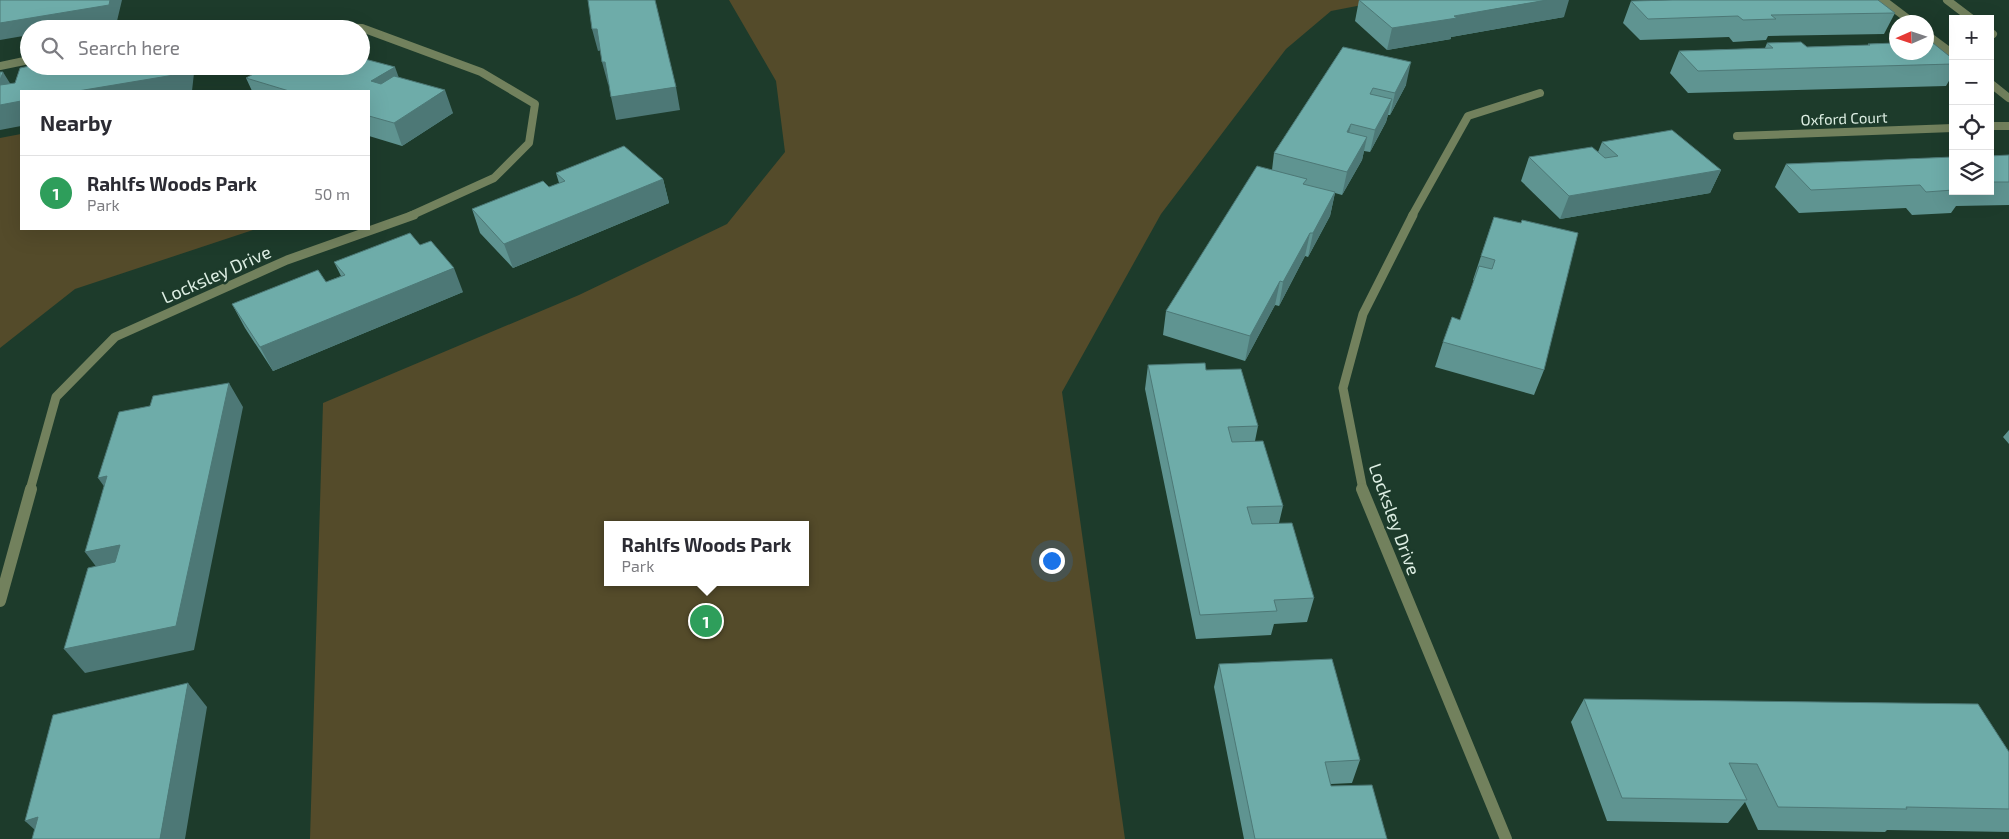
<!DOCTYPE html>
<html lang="en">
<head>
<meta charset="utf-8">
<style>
  body { margin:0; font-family:"Exo 2",sans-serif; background:#f2f2f3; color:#2b2b33 }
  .controls { position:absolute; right:15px; top:15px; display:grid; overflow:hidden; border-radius:0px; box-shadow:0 5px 20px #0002 }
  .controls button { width:45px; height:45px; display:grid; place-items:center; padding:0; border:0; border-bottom:1px solid #e1e1e2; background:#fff; color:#2b2b33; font:25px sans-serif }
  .compass { position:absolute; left:1889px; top:15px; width:45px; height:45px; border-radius:50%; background:#fff; box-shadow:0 5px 20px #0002; rotate:267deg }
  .you { position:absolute; left:1051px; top:560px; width:18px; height:18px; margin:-12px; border:4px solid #fff; border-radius:50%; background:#1a73e8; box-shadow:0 0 0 8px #1a73e833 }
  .badge { display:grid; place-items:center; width:32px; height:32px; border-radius:50%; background:#83568b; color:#fff; font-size:16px; font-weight:700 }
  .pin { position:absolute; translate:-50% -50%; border:2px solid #fff; box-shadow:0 1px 5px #0006 }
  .popup { position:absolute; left:604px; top:521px; width:205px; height:65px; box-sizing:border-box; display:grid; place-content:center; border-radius:0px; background:#fff; filter:drop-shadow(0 1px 4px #0005); font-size:16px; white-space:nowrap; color:#7c7c81 }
  .popup b { font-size:19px; color:#2b2b33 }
  .popup::after { content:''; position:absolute; left:50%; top:100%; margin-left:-10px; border:10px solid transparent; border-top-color:#fff }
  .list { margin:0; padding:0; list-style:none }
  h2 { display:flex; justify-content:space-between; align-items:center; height:65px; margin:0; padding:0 20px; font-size:21px }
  h2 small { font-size:16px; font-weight:400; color:#7c7c81 }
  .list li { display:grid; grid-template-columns:32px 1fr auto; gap:15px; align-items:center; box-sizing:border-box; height:75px; padding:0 20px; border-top:1px solid #e1e1e2 }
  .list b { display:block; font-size:19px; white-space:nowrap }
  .list p { margin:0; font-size:16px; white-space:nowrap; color:#7c7c81 }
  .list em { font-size:16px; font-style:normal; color:#7c7c81 }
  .icon { flex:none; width:28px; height:28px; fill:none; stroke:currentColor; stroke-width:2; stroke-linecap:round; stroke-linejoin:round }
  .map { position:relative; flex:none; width:2009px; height:839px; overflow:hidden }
  .search { position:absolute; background:#fff; box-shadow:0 5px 20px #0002; left:20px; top:20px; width:350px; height:55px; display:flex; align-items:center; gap:12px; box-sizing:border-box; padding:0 18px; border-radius:28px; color:#7c7c81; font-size:19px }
  .panel { position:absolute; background:#fff; box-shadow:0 5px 20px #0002; left:20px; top:90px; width:350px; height:140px; border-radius:0px }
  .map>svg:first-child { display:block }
</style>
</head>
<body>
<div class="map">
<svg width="2009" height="839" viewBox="0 0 2009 839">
  <rect width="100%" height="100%" fill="#1d3b2b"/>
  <path fill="#544b2a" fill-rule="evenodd" d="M729,0H1388L1331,11L1286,49L1161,214L1062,392L1125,839H310L323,403L579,295L727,224L785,152L776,81ZM607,525H805V582H607Z
    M21,134V229H256L75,289L0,348V138Z"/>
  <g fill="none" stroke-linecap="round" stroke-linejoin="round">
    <path stroke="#72815d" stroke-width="8" d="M1947,0L1972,19
      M1990,32L1993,34"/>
    <path stroke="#72815d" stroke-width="8" d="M1883,0L1912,22
      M221,29L250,24L362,28L481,72L535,104L529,143L494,178L410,216
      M1926,34L1953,54
      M0,66L29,60
      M1990,83L2009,98
      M1990,126H2009
      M1737,136L1953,128
      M1412,216L1468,116L1540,93"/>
    <path stroke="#72815d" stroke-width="9" d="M30,490L56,397L115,337L287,260L414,215
      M1363,490L1343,388L1363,314L1413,215"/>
    <path stroke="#72815d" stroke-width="12" d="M1362,489L1506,839
      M0,601L31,489"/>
  </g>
  <path fill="#5f9491" d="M1359,0L1564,17L1451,37V39L1387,50L1355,21Z
    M1631,1L1895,13L1884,34L1768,36L1766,40L1733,42L1729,37L1640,40L1623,23Z
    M1892,40L1953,59V74L1946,86L1688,93L1670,73L1679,51L1765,48L1767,43L1807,47L1868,45V44L1891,43Z
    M1343,47L1406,85L1390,115H1388L1386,122L1370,152L1364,151L1362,160L1342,195L1335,193L1330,216L1308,257L1305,256L1279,306L1275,305L1245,361L1163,335L1166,311L1272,170L1274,153Z
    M398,77L453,113L402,146L369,136V91H252L246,78Z
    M1602,142L1721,170L1710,193L1560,219L1521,181L1529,157L1598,152Z
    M2009,155V205L1956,206L1951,213L1912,215L1906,208L1799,213L1775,187L1786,164L1953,157V191H1990V156Z
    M556,173L663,179L669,203L513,268L480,233L472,209L549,187L559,183Z
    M1494,217L1544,370L1534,395L1435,367L1443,342L1460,320L1474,280H1473Z
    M334,262L463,292L273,371L245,328L232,304L326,282L341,276Z
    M1148,365L1206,370L1258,426L1255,441L1283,506L1279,523L1314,598L1307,622L1274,624L1271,635L1196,639L1145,389Z
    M2009,430V444L2003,437Z
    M1219,664L1360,760L1352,783L1331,784V786L1387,839H1244L1214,687Z
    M1584,699L2009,752V832L1887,830L1885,832L1758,830L1745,802L1728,823L1607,821L1571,722Z"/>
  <path fill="#4d7876" d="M110,0H122L117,21L68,29H29V35L0,40V23Z
    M1547,0H1569L1564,17L1451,37V39L1387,50L1392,28L1454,16Z
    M592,29H597L602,50L598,51Z
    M602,62H605L611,84H608Z
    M1411,62L1406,85L1390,115L1395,93Z
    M177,66H191L194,73L192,91H78Z
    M395,67L403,89L380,103L371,81Z
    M3,72L21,101V126L0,130V80Z
    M676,87L680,110L616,120L611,97Z
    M445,90L453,113L402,146L394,123Z
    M1392,99L1386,122L1370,152L1375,130Z
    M1351,124L1346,147L1347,132Z
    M1367,137L1362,160L1342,195L1347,172Z
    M1721,170L1710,193L1560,219L1569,196Z
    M663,179L669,203L513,268L504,244Z
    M1335,192L1330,216L1308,257L1313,233Z
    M1310,233L1305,256L1279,306L1283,282Z
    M454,268L463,292L273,371L260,347Z
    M1280,281L1275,305L1245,361L1250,336Z
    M229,383L243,407L194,650L85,673L64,649Z
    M107,476L116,503L98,478Z
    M120,545L138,570L104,577L85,552Z
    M188,683L207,707L185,839H160Z
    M38,817L45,839L25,821Z"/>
  <path fill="#6eaca9" stroke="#4d7876" d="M0,0H110L109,5L0,23Z
    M588,0H655L676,87L611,97L605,62H602L597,29H592Z
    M1359,0H1547L1454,16L1457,18L1392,28Z
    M1672,0H1878L1895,13L1771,15L1776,19L1743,20L1738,16L1648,19L1631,1Z
    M1926,39H1928L1953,59V64L1698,71L1679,51L1773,48L1767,43L1801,42L1807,47L1870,45L1868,44L1896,43L1892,40H1896V52H1926Z
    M1343,47L1411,62L1395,93L1373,88L1370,94L1392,99L1375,130L1351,124L1347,132L1367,137L1347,172L1274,153Z
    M361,58L395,67L371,81L381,84L394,76L445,90L394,123L369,116V91H289L246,78L268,66H361Z
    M30,66H181L180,74L78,91H21V101L0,105V85L15,83L20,68Z
    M0,72H3L0,80Z
    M1672,130L1721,170L1569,196L1529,157L1592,147L1605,158L1618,156L1602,142Z
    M624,146L663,179L504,244L472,209L543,181L549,187L565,181L556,173Z
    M2009,155V182H1990V156Z
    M1953,157V190L1926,192L1920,185L1811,190L1786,164Z
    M1257,166L1307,179L1303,184L1335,192L1313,233H1310L1283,282L1280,281L1250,336L1166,311Z
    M1494,217L1521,223L1522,220L1578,233L1544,370L1443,342L1452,317L1460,320L1479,266L1492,269L1495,260L1481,256Z
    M410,233L420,245L431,241L454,268L260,347L232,304L318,270L326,282L345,275L334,262Z
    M1205,363L1206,370L1241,369L1258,426L1228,427L1232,442L1263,441L1283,506L1247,507L1252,524L1292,523L1314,598L1274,600L1277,611L1200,615L1148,365Z
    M229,383L176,626L64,649L88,568L115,562L120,545L85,552L107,476L98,478L119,412L150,406L153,396Z
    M1332,659L1360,760L1325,762L1331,786L1372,785L1387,839H1255L1219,664Z
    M188,683L160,839H32L38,817L25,821L53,715Z
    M1584,699L1978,704L2009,752V809L1906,807L1907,809L1778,807L1757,764L1729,763L1747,800L1622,798Z"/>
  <g text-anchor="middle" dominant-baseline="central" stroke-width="5" stroke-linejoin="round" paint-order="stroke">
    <g font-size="15" fill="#ddeee3" stroke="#1d3b2b">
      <text transform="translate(1844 118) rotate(-2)">Oxford Court</text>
    </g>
    <g font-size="18" fill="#ddeee3" stroke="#1d3b2b">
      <text transform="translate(216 274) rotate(-24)">Locksley Drive</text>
      <text transform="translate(1395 519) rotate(70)">Locksley Drive</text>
    </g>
  </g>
</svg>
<div class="controls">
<button>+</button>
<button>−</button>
<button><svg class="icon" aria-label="locate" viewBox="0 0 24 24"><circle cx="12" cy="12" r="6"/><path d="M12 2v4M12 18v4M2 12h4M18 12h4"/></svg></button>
<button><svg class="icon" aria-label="layers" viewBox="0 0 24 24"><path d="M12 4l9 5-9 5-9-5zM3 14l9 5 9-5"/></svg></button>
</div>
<svg class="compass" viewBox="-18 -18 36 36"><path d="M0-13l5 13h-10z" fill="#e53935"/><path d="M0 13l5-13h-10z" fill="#7c7c81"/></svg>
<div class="you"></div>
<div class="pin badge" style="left:706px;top:621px;background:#2e9e5b">1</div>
<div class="popup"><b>Rahlfs Woods Park</b>Park</div>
<div class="search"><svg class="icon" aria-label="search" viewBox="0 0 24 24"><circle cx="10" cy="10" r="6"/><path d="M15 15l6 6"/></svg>Search here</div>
<section class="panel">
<h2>Nearby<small></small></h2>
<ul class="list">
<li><span class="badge" style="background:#2e9e5b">1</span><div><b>Rahlfs Woods Park</b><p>Park</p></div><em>50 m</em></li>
</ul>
</section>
</div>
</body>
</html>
